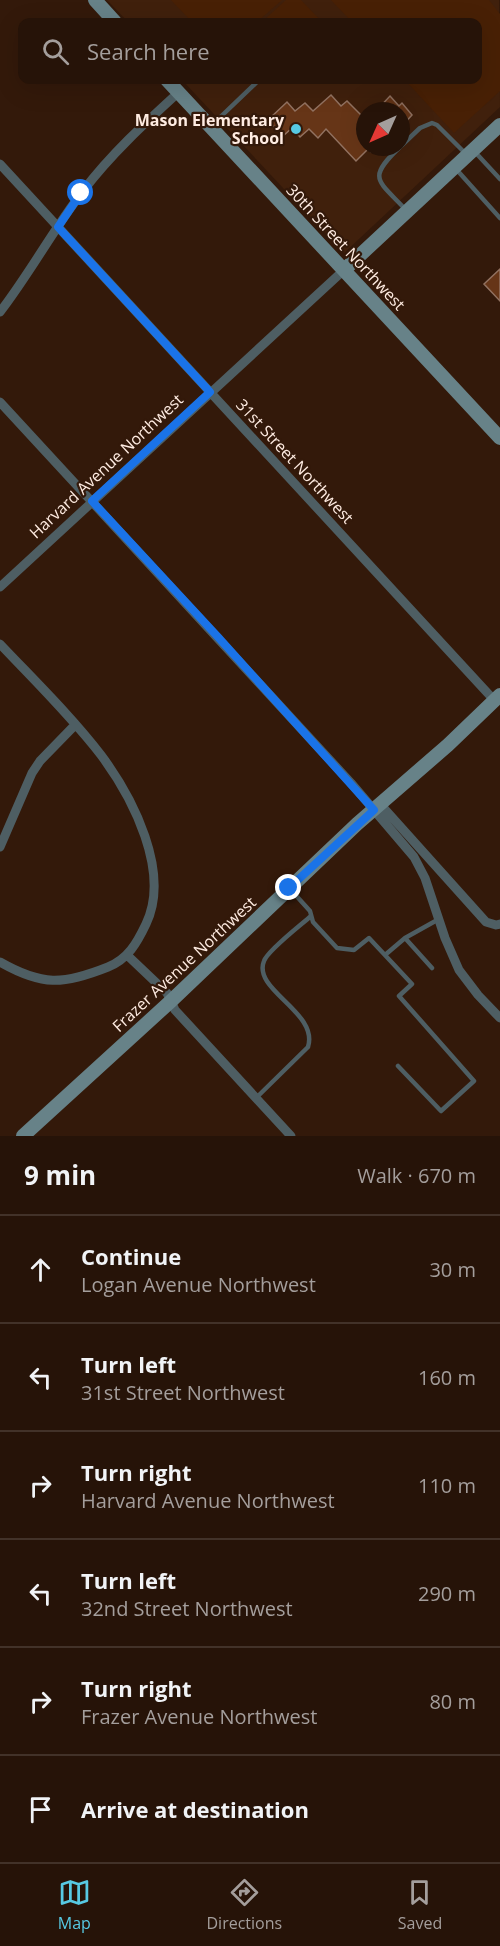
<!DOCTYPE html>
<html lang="en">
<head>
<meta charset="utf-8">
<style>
  body { margin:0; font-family:"Open Sans",sans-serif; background:#322016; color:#f1f3f6 }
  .compass { position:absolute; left:356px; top:102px; width:54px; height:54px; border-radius:50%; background:#261308; box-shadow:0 6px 24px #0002; rotate:225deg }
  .stop { position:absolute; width:18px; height:18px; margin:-14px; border:4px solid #1a73e8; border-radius:50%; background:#fff }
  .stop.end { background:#1a73e8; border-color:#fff; box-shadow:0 2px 6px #0008 }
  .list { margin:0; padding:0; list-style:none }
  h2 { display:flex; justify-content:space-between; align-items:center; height:78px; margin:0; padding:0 24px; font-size:26px }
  h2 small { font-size:20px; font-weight:400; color:#a49e9c }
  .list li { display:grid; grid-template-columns:39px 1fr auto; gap:18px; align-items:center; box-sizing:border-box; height:108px; padding:0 24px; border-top:2px solid #423229 }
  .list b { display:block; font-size:22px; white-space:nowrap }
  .list p { margin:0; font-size:20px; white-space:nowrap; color:#a49e9c }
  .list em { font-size:20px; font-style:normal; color:#a49e9c }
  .icon { flex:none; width:33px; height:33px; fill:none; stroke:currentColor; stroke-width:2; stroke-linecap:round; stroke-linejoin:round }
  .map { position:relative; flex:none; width:500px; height:1136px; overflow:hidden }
  .search { position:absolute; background:#261308; box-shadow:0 6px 24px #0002; left:18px; right:18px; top:18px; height:66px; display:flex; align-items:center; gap:15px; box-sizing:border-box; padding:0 21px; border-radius:12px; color:#a49e9c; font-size:22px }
  .sheet { height:726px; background:#261308 }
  nav { display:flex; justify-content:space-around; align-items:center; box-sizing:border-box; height:84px; border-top:2px solid #423229; background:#261308; font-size:16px; color:#a49e9c }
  nav a { display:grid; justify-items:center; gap:3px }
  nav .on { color:#57c9e3 }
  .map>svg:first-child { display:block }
</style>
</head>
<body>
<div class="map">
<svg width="500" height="1136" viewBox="0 0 500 1136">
  <rect width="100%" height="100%" fill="#33190a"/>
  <path fill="#40200c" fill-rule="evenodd" d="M107,0H499L500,107L344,253L182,80H478V22H128ZM365,111H401V147H365Z"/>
  <path fill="#482005" d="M171,0H282L257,22H192Z
    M286,0H301L322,22H262Z
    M331,0H489L500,14V91L454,133L405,80H478V22H352Z"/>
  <path fill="#663517" stroke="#927261" stroke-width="1.5" d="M331,95L341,106L347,101L365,119V147H377L371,152L368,149L356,161L326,129L318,138L309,129L300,137L292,128L283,136L268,120L287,102L295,111L305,103L313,111Z
    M390,96L399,106L402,103L412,115L401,127V111H376Z
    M500,269V301L484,284Z"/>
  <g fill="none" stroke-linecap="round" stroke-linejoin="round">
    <path stroke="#4e5e63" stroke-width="4.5" d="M211,126L259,80
      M401,146L420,128L432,123L437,125L465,153
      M400,147C366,179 378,180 406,210
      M475,152L500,179
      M456,169L500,218
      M291,890L310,911L313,922L337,948L354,950L369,938L412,984L399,996L474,1081L441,1111L398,1066
      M405,938L432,968
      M385,955L405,938L439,919
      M256,1098L308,1047C319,1012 252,990 264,961C268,950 301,925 311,916"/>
    <path stroke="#4e5e63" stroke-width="9" d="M0,164L494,700
      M0,312C30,273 53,230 83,191C111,154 145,123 179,92
      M0,402L351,783L414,857L425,878L445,938L459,970L478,995L500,1018
      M0,587L344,270
      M0,644C34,680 71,716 101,755C133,798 171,872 146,924C137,943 128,959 108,967C63,985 42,986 0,962
      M381,805L486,922L496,925L500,924
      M0,847L32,773L40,761L75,725
      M127,955L167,993L175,1010L291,1136"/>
    <path stroke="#678288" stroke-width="14" d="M95,0L115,22
      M167,80L500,438
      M344,270L500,125
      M23,1136L171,1001L357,824L448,745L500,695"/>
  </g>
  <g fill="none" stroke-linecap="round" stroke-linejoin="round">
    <path stroke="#1a73e8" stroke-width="8" d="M81,193L58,227L210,392L92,501L218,637L374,810L289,888"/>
  </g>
  <circle fill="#57c9e3" stroke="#33190a" stroke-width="2" cx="296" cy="129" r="6"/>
  <g text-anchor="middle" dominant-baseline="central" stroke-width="4.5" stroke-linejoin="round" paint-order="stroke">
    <g font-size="16" font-weight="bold" fill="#ffece2" stroke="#33190a" text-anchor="end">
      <text x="284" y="120">Mason Elementary<tspan x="284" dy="18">School</tspan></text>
    </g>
    <g font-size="16" fill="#ffece2" stroke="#33190a">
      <text transform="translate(346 247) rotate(47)">30th Street Northwest</text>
      <text transform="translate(295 461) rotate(47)">31st Street Northwest</text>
      <text transform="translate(106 466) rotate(-43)">Harvard Avenue Northwest</text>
      <text transform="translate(184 964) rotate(-43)">Frazer Avenue Northwest</text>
    </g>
  </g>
</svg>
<svg class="compass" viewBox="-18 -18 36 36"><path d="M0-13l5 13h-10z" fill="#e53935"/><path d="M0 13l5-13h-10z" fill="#a49e9c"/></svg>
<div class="stop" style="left:81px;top:193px"></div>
<div class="stop end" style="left:289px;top:888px"></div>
<div class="search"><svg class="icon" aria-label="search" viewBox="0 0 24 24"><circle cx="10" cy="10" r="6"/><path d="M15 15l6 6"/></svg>Search here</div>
</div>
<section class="sheet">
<h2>9 min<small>Walk · 670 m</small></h2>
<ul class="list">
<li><svg class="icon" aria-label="ahead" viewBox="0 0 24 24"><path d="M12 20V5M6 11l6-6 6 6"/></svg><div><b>Continue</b><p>Logan Avenue Northwest</p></div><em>30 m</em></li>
<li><svg class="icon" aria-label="left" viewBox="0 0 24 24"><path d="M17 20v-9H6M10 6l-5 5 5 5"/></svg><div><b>Turn left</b><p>31st Street Northwest</p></div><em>160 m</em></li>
<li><svg class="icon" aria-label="right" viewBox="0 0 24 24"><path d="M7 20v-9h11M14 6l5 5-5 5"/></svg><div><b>Turn right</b><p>Harvard Avenue Northwest</p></div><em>110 m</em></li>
<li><svg class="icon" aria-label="left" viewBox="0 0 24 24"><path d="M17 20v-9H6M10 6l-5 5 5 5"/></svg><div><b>Turn left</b><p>32nd Street Northwest</p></div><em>290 m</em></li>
<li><svg class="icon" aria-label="right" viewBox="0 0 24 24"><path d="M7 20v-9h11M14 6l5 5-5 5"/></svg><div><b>Turn right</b><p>Frazer Avenue Northwest</p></div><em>80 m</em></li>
<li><svg class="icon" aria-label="arrive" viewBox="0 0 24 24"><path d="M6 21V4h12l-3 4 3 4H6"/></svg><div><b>Arrive at destination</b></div></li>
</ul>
</section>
<nav>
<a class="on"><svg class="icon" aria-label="map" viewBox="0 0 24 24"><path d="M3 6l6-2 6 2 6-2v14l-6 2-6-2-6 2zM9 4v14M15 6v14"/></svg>Map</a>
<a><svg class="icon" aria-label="directions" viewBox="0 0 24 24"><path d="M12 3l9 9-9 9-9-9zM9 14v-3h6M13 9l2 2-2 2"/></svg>Directions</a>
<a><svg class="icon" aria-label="saved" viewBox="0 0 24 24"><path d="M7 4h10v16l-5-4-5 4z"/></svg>Saved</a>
</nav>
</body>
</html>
